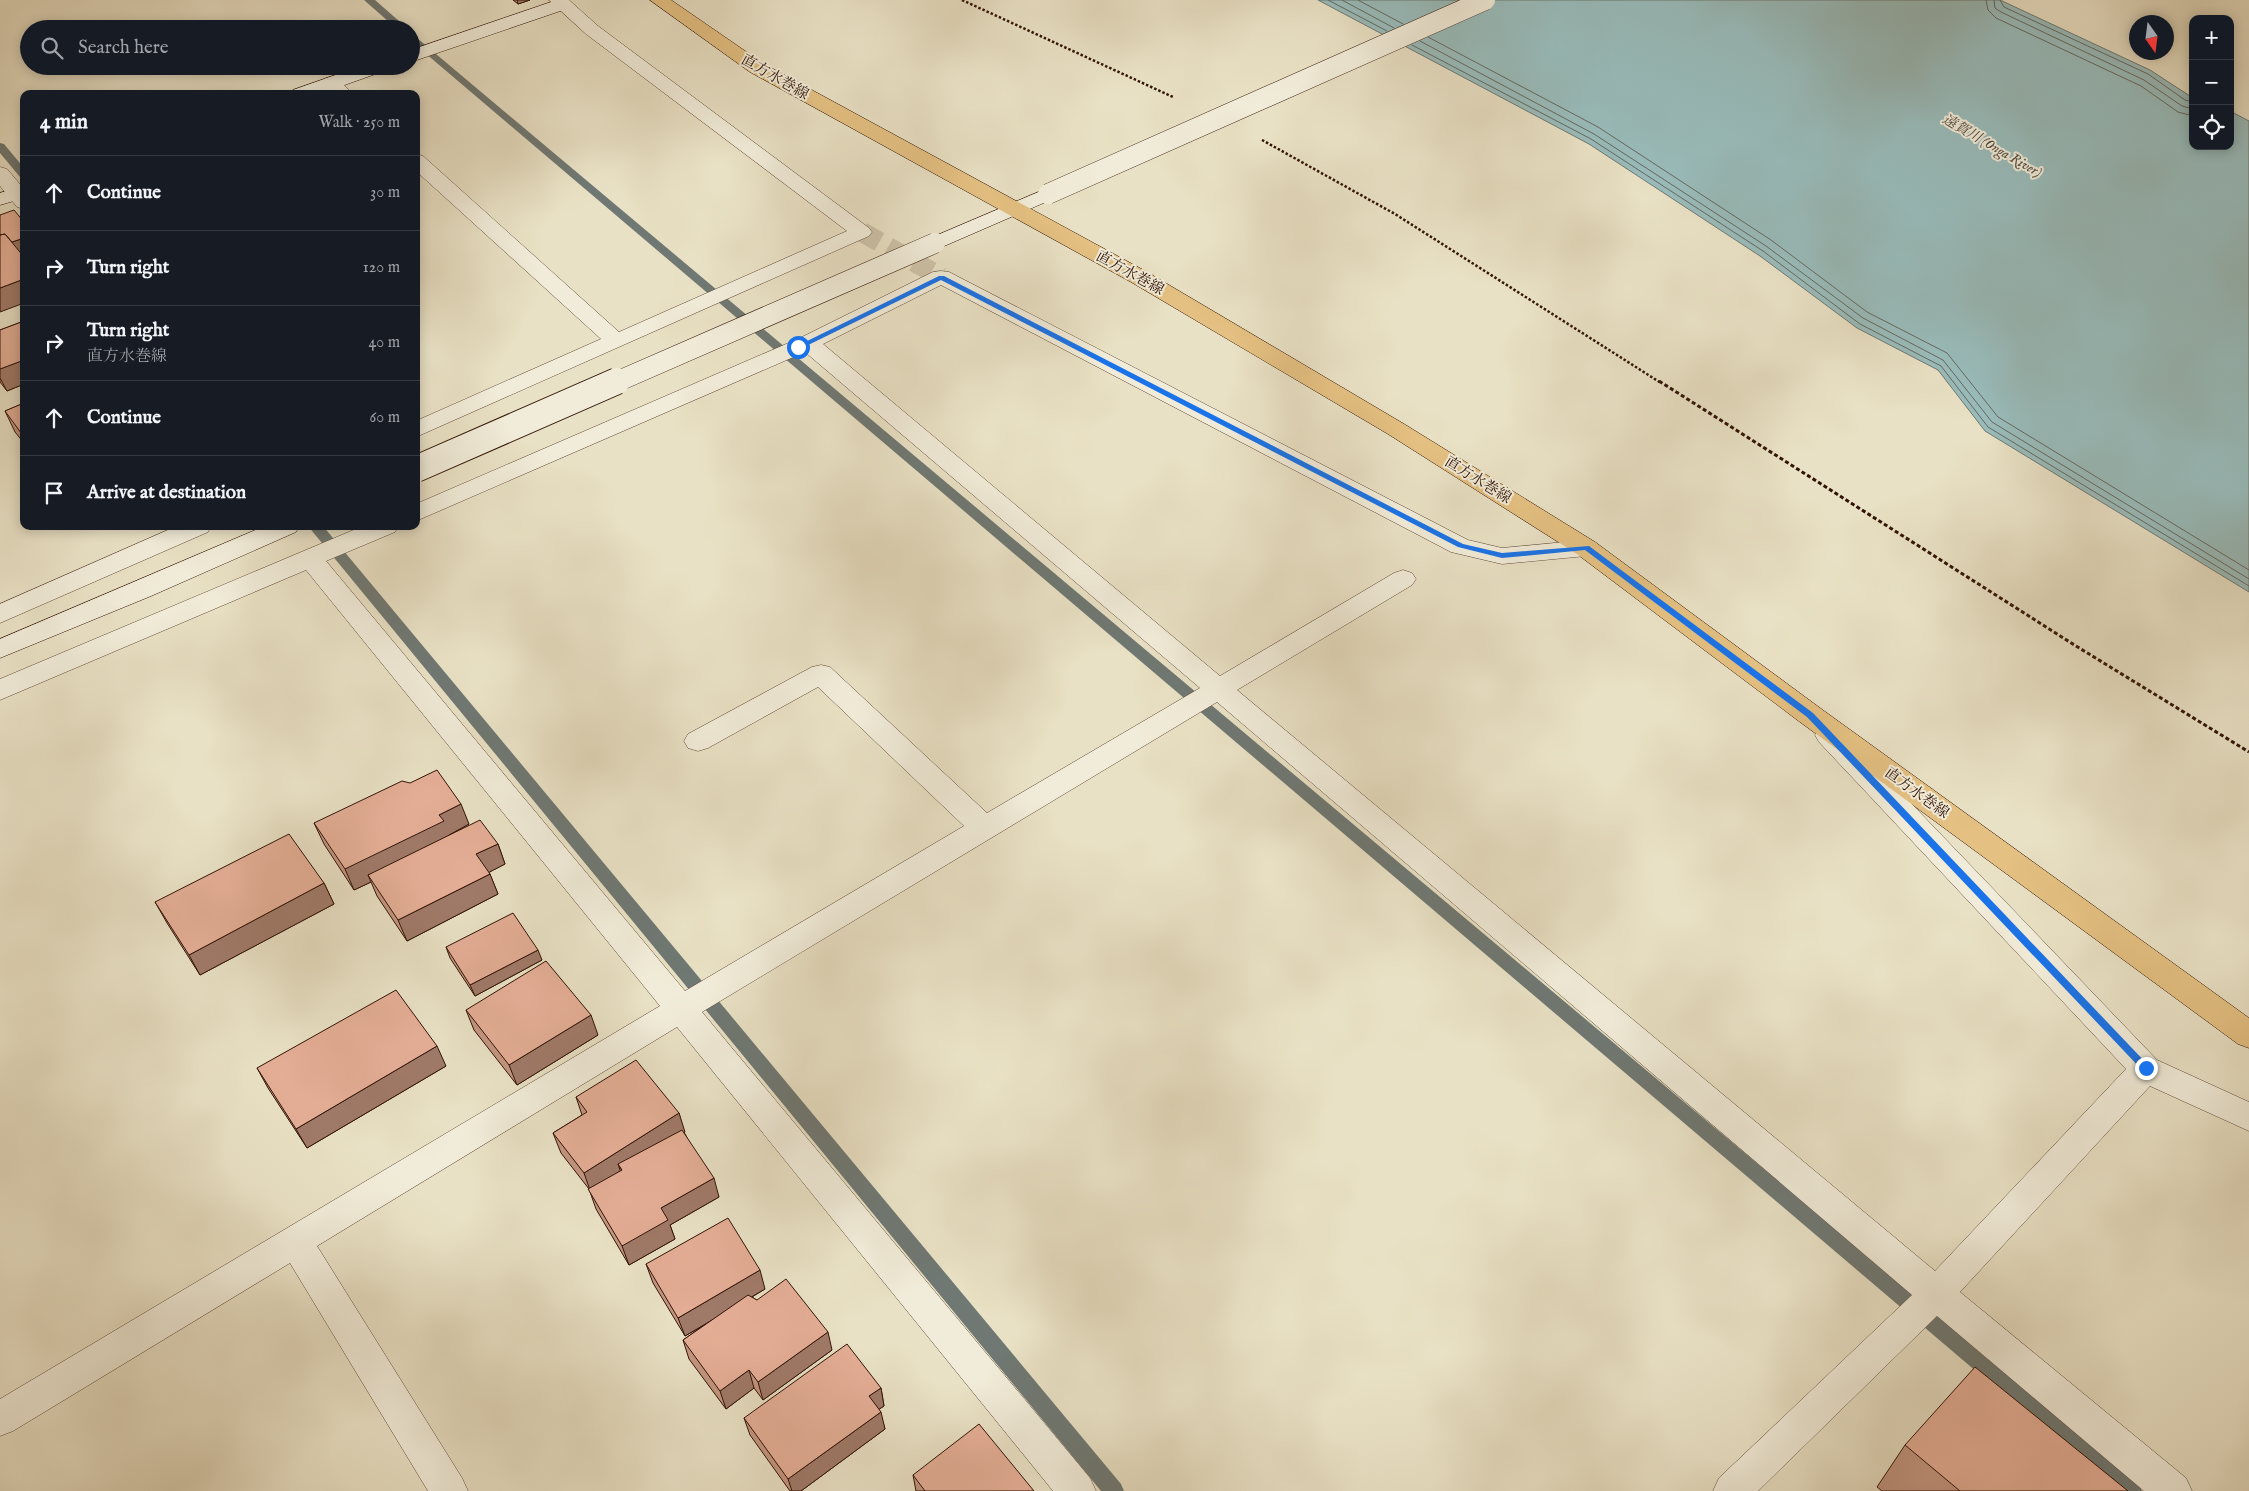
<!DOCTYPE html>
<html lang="en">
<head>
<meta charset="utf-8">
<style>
  body { margin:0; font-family:"IM FELL English","Noto Serif JP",serif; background:#20242c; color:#f1f3f6 }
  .controls { position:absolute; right:15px; top:15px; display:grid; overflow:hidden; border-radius:10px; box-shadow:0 2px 12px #0003 }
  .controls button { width:45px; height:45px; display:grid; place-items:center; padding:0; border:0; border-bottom:1px solid #363941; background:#171b24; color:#f1f3f6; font:25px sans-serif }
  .compass { position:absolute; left:2129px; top:15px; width:45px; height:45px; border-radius:50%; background:#171b24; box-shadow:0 2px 12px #0003; rotate:166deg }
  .stop { position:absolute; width:15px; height:15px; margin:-11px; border:4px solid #1a73e8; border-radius:50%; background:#fff }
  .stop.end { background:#1a73e8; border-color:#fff; box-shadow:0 1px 5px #0008 }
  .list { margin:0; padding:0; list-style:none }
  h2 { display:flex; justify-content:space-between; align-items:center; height:65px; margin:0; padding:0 20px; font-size:21px }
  h2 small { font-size:16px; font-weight:400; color:#9ea1a6 }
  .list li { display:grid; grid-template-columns:32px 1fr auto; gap:15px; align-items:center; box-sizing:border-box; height:75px; padding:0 20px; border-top:1px solid #363941 }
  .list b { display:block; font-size:19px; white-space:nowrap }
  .list p { margin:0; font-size:16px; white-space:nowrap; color:#9ea1a6 }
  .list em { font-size:16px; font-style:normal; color:#9ea1a6 }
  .icon { flex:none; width:28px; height:28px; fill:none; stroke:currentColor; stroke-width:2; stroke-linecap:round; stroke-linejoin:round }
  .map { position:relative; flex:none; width:2249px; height:1491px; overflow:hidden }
  .search { position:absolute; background:#171b24; box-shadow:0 2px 12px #0003; left:20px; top:20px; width:400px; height:55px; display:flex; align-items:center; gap:12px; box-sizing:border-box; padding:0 18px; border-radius:28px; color:#9ea1a6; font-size:19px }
  .panel { position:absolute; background:#171b24; box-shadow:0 2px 12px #0003; left:20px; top:90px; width:400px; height:440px; border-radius:10px }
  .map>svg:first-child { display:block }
</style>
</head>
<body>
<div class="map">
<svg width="2249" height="1491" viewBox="0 0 2249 1491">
  <rect width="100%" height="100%" fill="#e9e1c5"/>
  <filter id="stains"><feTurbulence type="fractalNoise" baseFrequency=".004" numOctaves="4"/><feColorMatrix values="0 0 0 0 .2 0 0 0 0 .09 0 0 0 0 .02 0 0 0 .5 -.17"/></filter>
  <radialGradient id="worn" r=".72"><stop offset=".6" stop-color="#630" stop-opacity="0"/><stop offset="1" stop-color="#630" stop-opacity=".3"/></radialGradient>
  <path fill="#99bcbb" stroke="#6f7873" d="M1318,0H2000L2150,70L2193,98V146H2230V111L2249,121V592L1985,431L1938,370L1857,328L1760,256L1589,144Z"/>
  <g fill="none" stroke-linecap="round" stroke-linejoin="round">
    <path stroke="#656860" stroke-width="1" d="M1328,0L1387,31
      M1342,0L1394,28
      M1358,0L1403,24
      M1986,0L1988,10L1996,18L2141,86L2178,112L2193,116
      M1994,0L1995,8L2001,12L2144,80L2182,106L2193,109
      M2000,0L2004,7L2148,74L2185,100L2193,102
      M1428,37L1598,127L1771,240L1867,312L1947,353L1998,417L2249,570
      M1420,41L1594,134L1766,246L1863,318L1943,360L1992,422L2249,579
      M1412,45L1591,139L1763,251L1860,324L1941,366L1988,427L2249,586"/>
    <path fill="#6f7873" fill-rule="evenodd" d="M364,0H375L408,29H397Z
      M411,33L2139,1484L2142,1491H2117L411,41Z
      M0,143L4,144L24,168V178L20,177L0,153Z
      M308,526H323L1121,1484L1124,1491H1101Z"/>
    <path stroke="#cdc2a8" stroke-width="20" stroke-dasharray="20 10" stroke-linecap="butt" d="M862,232L941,277"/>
    <g stroke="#5f4636" stroke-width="1">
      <path id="street" d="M549,0H569L598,26L869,228L872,232L869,236L416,437V421L601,339L416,171V154L423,156L619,332L847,231L586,34Z
        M331,77L338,79L353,94H332L322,83L324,79Z
        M0,167L7,169L24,189V209L17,207L0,186Z
        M941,271L949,272L1468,540L1502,548L1586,540L1595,542L1598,548L1595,554L1586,556L1502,564L1451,552L941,285L823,344L1220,676L1394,573L1403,570L1412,573L1416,579L1412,585L1237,690L1935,1271L2126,1069L1819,742L1815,735L1819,728L1829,725L1839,728L2157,1060L2249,1102V1131L2150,1086L1960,1292L2186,1478L2192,1491H2144L1937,1316L1758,1491H1713L1719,1478L1912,1295L1217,702L702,1012L1090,1478L1096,1491H1053L677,1027L317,1246L462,1478L468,1491H428L290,1263L13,1431L0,1436V1399L660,1006L306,570L0,700V679L363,526H398L395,532L326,561L685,991L964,826L818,687L708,748L698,751L688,748L684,741L688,734L812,667L821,665L830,667L987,813L1200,688L805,352L416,521V504L800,338L933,272Z
        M177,526H211L208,532L0,623V604Z"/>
    </g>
    <g stroke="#311306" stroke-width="1">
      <path id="secondary" d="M557,0H569L572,4L569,8L411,62V50Z
        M361,66H389L387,70L319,94H291L293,90Z
        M24,186V198L0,205V193Z
        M1048,188L1055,190L1058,194L1055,198L942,247L935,249L928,247L924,243L928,239Z
        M265,526H299L296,532L151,596L0,658V639Z"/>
    </g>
    <g stroke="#311306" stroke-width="1">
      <path id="primary" d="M650,0H671L764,64L1147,272L1404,424L1595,542L1820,708L2249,1018V1048L2238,1044L1800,722L1577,554L1388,434L1131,282L750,72Z"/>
    </g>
    <path stroke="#311306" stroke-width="2.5" stroke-dasharray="2.5 2" stroke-linecap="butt" d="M962,0L1173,97
      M1262,140L1395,214L1661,383"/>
    <path stroke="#311306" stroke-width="3" stroke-dasharray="4 2.5" stroke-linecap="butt" d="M1659,381L2076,646L2249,752"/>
    <use href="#street" fill="#f1ecd9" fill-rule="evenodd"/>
    <use href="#secondary" fill="#f1ecd9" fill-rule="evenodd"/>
    <use href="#primary" fill="#e4c082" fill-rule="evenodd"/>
    <g stroke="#311306" stroke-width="21" stroke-linecap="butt">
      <path id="secondary-bridge-far1" d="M1048,194L1485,0
        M614,383L935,243"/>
    </g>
    <g stroke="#311306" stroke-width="28" stroke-linecap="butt">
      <path id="secondary-bridge" d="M416,469L617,381"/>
    </g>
    <use href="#secondary-bridge-far1" stroke="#f1ecd9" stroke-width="20"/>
    <use href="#secondary-bridge" stroke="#f1ecd9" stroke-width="26"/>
  </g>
  <path fill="#c49681" stroke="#311306" d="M513,0H530L518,4Z
    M24,321V384L7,391L0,382V330Z
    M24,403V443L15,432L5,411Z
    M314,823L469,824L449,835L498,844L505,864L489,872L498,894L407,941L377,896L371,882L354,890L324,844Z
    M324,883L334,904L200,975L167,923L155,902Z
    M446,947L542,960L475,996L450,958Z
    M466,1010L598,1035L517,1085L474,1030Z
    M446,1066L307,1148L268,1088L257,1068Z
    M576,1097L679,1113L684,1132L719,1197L670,1225L675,1239L629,1265L596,1209L589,1189L561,1153L553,1133L582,1115Z
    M646,1264L765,1289L752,1297L832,1350L763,1400L754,1388L726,1409L689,1359L683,1340L706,1324L685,1336L653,1283Z
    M881,1388L884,1406L879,1409L885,1429L801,1491H790L750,1435L744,1418Z
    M1905,1445L2128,1491H1882L1877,1487Z
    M913,1475L1034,1491H916Z"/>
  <path fill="#a07a69" stroke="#311306" d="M517,0H530L518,4Z
    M24,238V250L9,255L4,245Z
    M24,279V303L0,312V288Z
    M24,360V384L7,391L0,378V369Z
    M461,804L469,824L449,835L452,842L368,875L371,882L354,890L345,869L439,815Z
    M498,844L505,864L484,875L476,854Z
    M490,874L498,894L407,941L398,920Z
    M324,883L334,904L200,975L189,955Z
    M538,950L542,960L475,996L470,985Z
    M591,1015L598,1035L517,1085L509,1065Z
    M437,1046L446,1066L307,1148L296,1129Z
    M679,1113L685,1132L623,1172L618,1164L621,1173L591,1193L584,1173Z
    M714,1178L719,1197L670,1225L675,1239L629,1265L622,1246L661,1208Z
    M760,1270L765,1289L685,1336L678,1318Z
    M828,1332L832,1350L763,1400L758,1382Z
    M749,1370L754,1388L726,1409L720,1391Z
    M881,1388L884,1406L872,1414L869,1396Z
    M881,1412L885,1429L801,1491H792L788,1479Z"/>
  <path fill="#e4ae96" stroke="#311306" d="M14,210L24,222V238L12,242L5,234L0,235V215Z
    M5,234L24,257V279L0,288V235Z
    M24,321V360L0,369V330Z
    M24,403V437L5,411Z
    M437,770L461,804L439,815L444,821L345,869L314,823L402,781L410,783Z
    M480,820L498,844L476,854L490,874L398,920L368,875Z
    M289,834L324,883L189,955L155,902Z
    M513,913L538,950L470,985L446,947Z
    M546,961L591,1015L509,1065L466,1010Z
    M396,990L437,1046L296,1129L257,1068Z
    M636,1060L679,1113L584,1173L553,1133L587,1112L576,1097Z
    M682,1130L714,1178L661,1208L668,1220L622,1246L588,1189L622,1170L618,1164Z
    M728,1218L760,1270L678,1318L646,1264Z
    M786,1279L828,1332L758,1382L749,1370L720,1391L683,1340L748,1295L757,1300Z
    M847,1344L881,1388L869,1396L881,1412L788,1479L744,1418Z
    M1975,1367L2128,1491H1960L1905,1445Z
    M979,1424L1034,1491H925L913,1475Z"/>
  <path fill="#1a73e8" d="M939,276H944L1463,544L1502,553L1589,546L1813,713L2149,1066V1071H2143L1807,717L1585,550L1502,558L1458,547L941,280L800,349L795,347Z"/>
  <g text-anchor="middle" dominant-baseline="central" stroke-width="4" stroke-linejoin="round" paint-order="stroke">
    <g font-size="14" font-style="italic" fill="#554e45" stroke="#f1ecd9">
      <text transform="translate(1992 146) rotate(30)">遠賀川 (Onga River)</text>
    </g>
    <g font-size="15" fill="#311306" stroke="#f1ecd9">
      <text transform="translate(775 77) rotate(30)">直方水巻線</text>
      <text transform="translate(1130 273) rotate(29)">直方水巻線</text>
      <text transform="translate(1478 480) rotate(32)">直方水巻線</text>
      <text transform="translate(1917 793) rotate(36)">直方水巻線</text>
    </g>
  </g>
  <rect width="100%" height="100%" filter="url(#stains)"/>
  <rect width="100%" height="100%" fill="url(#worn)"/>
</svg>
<div class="controls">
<button>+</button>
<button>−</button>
<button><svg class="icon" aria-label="locate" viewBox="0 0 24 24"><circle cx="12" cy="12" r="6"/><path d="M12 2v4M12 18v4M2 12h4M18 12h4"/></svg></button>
</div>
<svg class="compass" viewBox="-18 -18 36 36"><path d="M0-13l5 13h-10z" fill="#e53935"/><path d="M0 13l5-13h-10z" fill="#9ea1a6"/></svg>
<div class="stop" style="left:798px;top:347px"></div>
<div class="stop end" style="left:2146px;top:1068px"></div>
<div class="search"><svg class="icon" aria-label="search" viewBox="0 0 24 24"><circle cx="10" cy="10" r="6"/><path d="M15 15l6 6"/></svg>Search here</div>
<section class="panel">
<h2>4 min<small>Walk · 250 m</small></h2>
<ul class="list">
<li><svg class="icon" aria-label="ahead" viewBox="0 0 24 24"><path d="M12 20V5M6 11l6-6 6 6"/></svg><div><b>Continue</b></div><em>30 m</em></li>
<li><svg class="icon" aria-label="right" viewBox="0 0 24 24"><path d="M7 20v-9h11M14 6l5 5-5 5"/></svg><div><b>Turn right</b></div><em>120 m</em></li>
<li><svg class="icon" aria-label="right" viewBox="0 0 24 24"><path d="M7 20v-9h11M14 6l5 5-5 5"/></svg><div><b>Turn right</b><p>直方水巻線</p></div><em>40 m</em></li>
<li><svg class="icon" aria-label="ahead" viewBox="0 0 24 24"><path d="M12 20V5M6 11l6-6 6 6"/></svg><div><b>Continue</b></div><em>60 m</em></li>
<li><svg class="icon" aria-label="arrive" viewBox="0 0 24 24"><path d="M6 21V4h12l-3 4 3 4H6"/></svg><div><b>Arrive at destination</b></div></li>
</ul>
</section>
</div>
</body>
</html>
